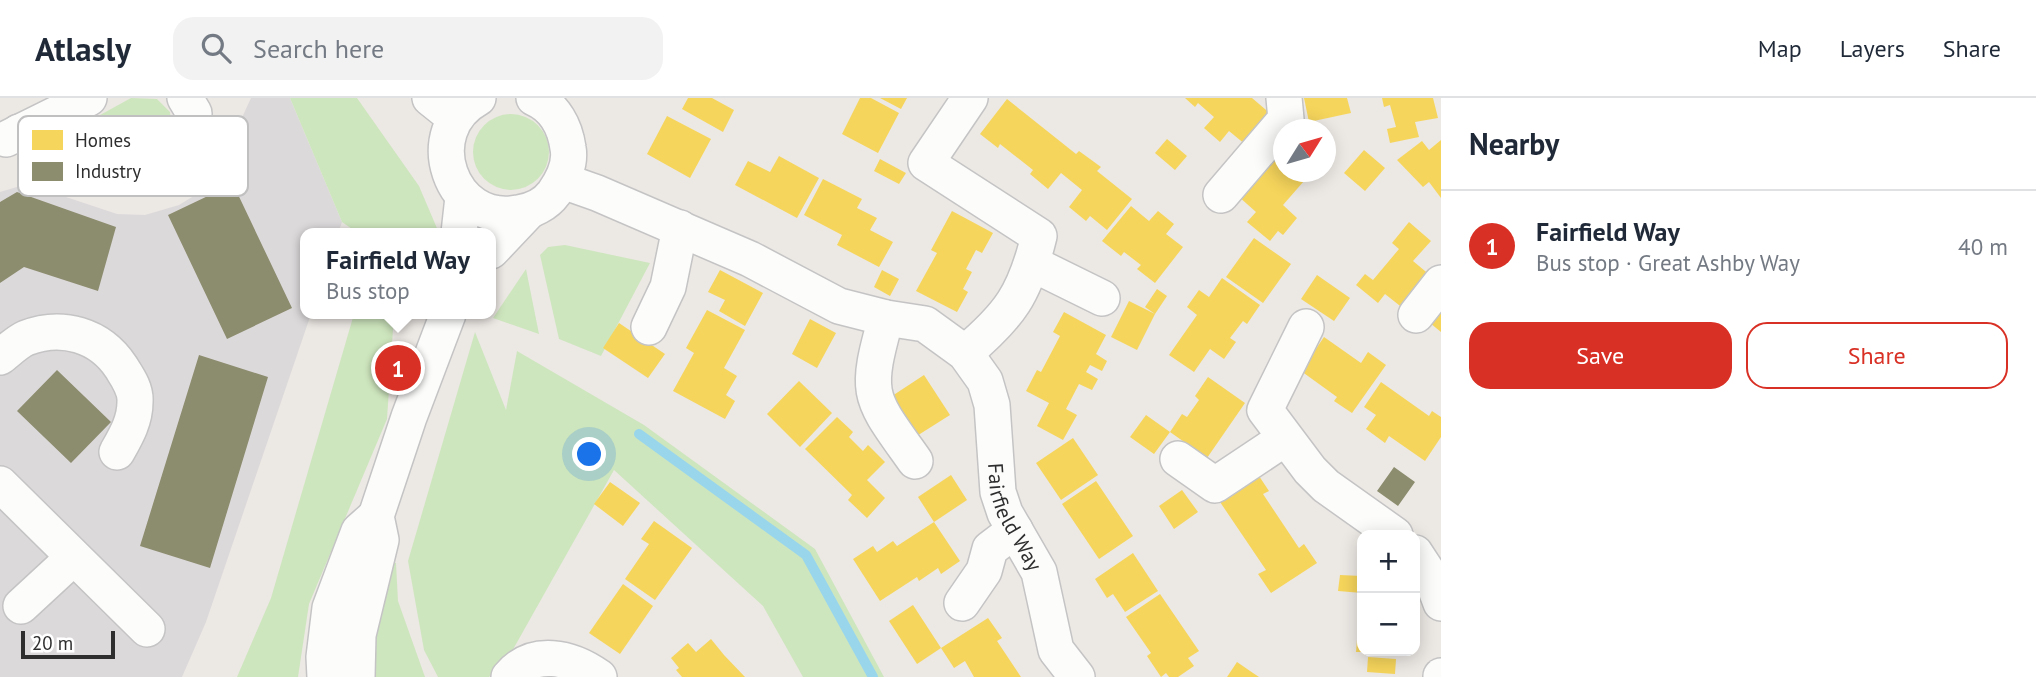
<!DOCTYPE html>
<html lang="en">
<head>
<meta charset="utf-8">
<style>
  body { margin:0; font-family:"PT Sans",sans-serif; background:#f2f2f3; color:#1f2937 }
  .controls { position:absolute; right:21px; bottom:21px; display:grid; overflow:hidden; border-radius:14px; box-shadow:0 4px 18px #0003 }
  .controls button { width:63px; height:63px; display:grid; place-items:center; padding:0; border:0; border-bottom:2px solid #e0e1e3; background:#fff; color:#1f2937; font:35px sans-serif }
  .compass { position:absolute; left:1273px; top:21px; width:63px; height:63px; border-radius:50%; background:#fff; box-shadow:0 4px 18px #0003; rotate:53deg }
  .scale { position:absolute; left:21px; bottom:18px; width:94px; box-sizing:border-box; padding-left:7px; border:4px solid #2e2e2e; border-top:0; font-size:19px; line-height:24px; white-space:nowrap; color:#2e2e2e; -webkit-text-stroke:5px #fff; paint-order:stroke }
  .you { position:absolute; left:590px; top:357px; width:24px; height:24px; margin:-18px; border:5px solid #fff; border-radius:50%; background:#1a73e8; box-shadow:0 0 0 10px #1a73e833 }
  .badge { display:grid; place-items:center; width:46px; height:46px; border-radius:50%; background:#d93025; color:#fff; font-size:23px; font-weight:700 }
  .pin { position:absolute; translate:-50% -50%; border:4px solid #fff; box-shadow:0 2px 7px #0006 }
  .popup { position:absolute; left:300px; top:130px; width:196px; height:91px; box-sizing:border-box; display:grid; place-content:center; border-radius:14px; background:#fff; filter:drop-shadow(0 2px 5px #0005); font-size:23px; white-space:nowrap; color:#747a83 }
  .popup b { font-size:26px; color:#1f2937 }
  .popup::after { content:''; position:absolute; left:50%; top:100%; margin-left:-14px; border:14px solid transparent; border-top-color:#fff }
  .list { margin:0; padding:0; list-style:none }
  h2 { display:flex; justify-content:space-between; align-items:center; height:91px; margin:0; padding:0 28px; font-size:30px }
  h2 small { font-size:23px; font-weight:400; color:#747a83 }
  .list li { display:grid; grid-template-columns:46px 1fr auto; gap:21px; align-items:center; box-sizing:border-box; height:112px; padding:0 28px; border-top:2px solid #e0e1e3 }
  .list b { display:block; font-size:26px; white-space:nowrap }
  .list p { margin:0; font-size:23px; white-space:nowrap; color:#747a83 }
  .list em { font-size:23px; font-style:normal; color:#747a83 }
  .actions { display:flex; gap:14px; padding:21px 28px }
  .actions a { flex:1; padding:16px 0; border:2px solid #d93025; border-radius:21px; text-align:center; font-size:24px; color:#d93025 }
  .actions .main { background:#d93025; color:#fff }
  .icon { flex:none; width:38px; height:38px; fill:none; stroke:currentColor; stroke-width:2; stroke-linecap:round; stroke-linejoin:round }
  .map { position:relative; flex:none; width:1441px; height:579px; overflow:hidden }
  header { display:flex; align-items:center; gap:42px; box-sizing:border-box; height:98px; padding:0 35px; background:#fff; border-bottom:2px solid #e0e1e3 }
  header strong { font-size:33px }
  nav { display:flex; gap:38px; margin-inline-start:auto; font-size:24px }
  .search { width:490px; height:63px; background:#f2f2f3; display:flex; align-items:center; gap:18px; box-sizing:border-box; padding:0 24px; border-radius:21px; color:#747a83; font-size:26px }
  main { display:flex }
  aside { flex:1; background:#fff }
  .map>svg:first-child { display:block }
</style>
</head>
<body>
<header>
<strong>Atlasly</strong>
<div class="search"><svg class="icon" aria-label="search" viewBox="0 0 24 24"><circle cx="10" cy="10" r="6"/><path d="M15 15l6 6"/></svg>Search here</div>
<nav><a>Map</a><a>Layers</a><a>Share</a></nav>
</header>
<main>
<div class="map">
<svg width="1441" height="579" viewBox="0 0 1441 579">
  <rect width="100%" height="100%" fill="#ece8e4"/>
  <path fill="#dcd9db" d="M251,0H290L342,124L338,135H305V216H311L206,524L182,579H0V94L27,86L117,116L145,117L179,107L202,93L217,74Z"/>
  <path fill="#cee6be" d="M131,0L157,1L170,14L172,38L160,53L138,57L83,42L79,37L80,28Z
    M290,0H357L419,88L439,135H358L342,124Z
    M473 54a38 38 0 1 1 76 0a38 38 0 1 1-76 0Z
    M565,147L650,165L601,258L559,241L540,157L548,149Z
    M526,171L539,236L493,220Z
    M354,216H394L387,321L309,506L298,579H237L271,500Z
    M475,234L506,312L517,253L644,327L815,451L884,579H803L763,508L614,372L511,555L489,579H438L424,552L408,463Z
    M381,460L396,465L398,503L425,579H364Z"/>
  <path fill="#f6d55c" d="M688,0H712L734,12L723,34L682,11Z
    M860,0H871L899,15L878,55L842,36Z
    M880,0H907L901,11Z
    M1185,0H1252L1272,17L1246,47L1229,33L1220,44L1204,30L1214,19L1198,5L1195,9Z
    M1304,0H1347L1351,15L1309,24Z
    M1382,0H1433L1438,20L1415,24L1419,39L1390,45L1387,31L1396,29L1390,7L1384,9Z
    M1007,1L1076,56L1079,53L1101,69L1097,73L1132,101L1107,132L1090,118L1086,123L1069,109L1082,92L1061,75L1048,91L1030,76L1033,72L1000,46L998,50L980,36Z
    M667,18L711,41L690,80L647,56Z
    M1167,41L1187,58L1175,72L1155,55Z
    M1441,42V100L1429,84L1423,89L1397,62L1422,43L1429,52Z
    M1283,46V74H1318L1314,78L1311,75L1283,107L1297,120L1283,137L1278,133L1270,143L1247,124L1256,114L1238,98Z
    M1364,52L1385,70L1365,93L1344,75Z
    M779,58L819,80L797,120L735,87L748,63L770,74Z
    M880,61L906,75L899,86L874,73Z
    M823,81L862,101L857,110L877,120L870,132L893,144L879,169L837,147L842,137L804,117Z
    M1131,108L1149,123L1158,113L1174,126L1166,136L1183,149L1155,185L1137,171L1141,167L1124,154L1121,158L1102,143Z
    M952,113L993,135L982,155L976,152L966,171L972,174L963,191L968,194L957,214L916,193L937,155L931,152Z
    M1409,124L1431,143L1413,163L1431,178L1404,211L1385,196L1378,205L1356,187L1365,176L1373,182L1399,151L1392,145Z
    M1254,140L1291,166L1263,205L1226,179Z
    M720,172L763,195L745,228L719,213L725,202L708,194Z
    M882,172L899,181L890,198L874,189Z
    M1317,177L1350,200L1334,223L1301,201Z
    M1222,180L1260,207L1247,226L1243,223L1230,240L1236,244L1224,261L1210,251L1194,274L1169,257L1197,217L1187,209L1199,192L1209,199Z
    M1157,191L1167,198L1155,216L1145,209Z
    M1129,203L1155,216L1137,252L1111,239Z
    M707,212L745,232L724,270L737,278L726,297L735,303L725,321L673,293L694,255L686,250Z
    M1441,212V234L1430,225Z
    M1064,214L1106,237L1096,256L1107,263L1102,273L1090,267L1086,274L1098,281L1092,292L1079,286L1066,311L1077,317L1063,342L1037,328L1049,305L1026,293L1037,272L1041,274L1060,238L1053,234Z
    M810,221L836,235L817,270L792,256Z
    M619,225L665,256L648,280L603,250Z
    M1324,239L1361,265L1368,254L1386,267L1352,315L1334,303L1337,299L1301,273Z
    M924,277L950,317L912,341L886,302Z
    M1208,279L1245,305L1207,360L1170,334L1182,316L1187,319L1199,302L1195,298Z
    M799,283L832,315L800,349L767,316Z
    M1381,284L1429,318L1432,313L1441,319V339L1425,363L1389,338L1385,345L1366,331L1376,317L1364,309Z
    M1146,317L1170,334L1154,356L1130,339Z
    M837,319L853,334L849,339L863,353L868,347L885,364L867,382L885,400L867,420L848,402L852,397L805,351Z
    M1073,340L1098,377L1061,402L1036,365Z
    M1257,375L1269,393L1263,396L1299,450L1304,446L1317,465L1271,495L1258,476L1266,472L1218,401Z
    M951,377L967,402L934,424L960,463L941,476L938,470L919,483L917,479L880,503L853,461L873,448L877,454L893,443L897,448L934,424L918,399Z
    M1096,383L1133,438L1099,461L1062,406Z
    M610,384L640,405L623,428L594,406Z
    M1182,392L1198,414L1174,431L1159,408Z
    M654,423L692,450L655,502L625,481L649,446L641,441Z
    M1133,455L1158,493L1125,514L1113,496L1107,500L1095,481Z
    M1340,477L1362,478V495L1338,493Z
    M623,486L653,508L620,556L589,535Z
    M1160,496L1199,553L1188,560L1194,568L1178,579H1169L1166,575L1161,579L1147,558L1151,555L1126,519Z
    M913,507L941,550L988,520L1002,540L997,543L1021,579H974L965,563L954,570L941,550L917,566L889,523Z
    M1358,528H1362V554H1356Z
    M711,541L724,557L745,579H682L676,572L679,570L671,560L688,545L696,554Z
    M1371,553H1400V557Z
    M1368,559L1396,561L1395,576L1367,574Z
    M1237,564L1253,575L1259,579H1227Z"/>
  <path fill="#8c8c6e" d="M233,86L292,210L227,241L168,117Z
    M17,94L116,129L98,193L24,169L0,185V104Z
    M199,257L268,279L210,470L140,448Z
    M57,272L111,324L71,365L17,313Z
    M1394,369L1415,384L1398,408L1377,393Z"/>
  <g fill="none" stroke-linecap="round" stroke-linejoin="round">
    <path stroke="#99d6ec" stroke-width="10" d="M639,336L806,457L873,579"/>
    <g stroke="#c5c4c5" stroke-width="38">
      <g id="minor">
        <path d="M430,0L455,20"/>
        <path d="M478,0C418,33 450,128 518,115C532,113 546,106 554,95C563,82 571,66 568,50C565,29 555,9 534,0"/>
        <path d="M19,34C74,56 193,125 194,15L185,0"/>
        <path d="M6,41L89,0"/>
        <path id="s1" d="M563,83L597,95L750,161L839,208L886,220L925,226L965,255L985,283L992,307L998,394L1005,415L1039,474L1056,552L1077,579"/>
        <path d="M1221,97L1286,21L1284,0"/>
        <path d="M459,135L463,99"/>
        <path d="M491,153L528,114"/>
        <path d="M1033,166L1102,200"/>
        <path d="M1416,217L1441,185"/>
        <path d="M886,220C864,299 869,298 915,363"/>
        <path d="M649,229L668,189L680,130"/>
        <path d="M1306,229L1265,312L1310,372L1326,388L1395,437"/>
        <path d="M965,255C1010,217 1025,196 1039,138L926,65L970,0"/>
        <path d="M0,259C8,253 17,244 26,240C62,226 100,237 121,269C128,280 136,291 135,304C135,323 126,338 117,354"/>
        <path d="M1178,361L1215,387L1284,341"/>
        <path d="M0,386L147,531"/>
        <path d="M1415,455L1432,481L1441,505"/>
        <path d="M962,505L984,473L990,451L1015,432"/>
        <path d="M21,508L73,460"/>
        <path d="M325,579L324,559L330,510L359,433L376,418"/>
        <path d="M357,579L358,537L381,442L376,418L409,319L448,216"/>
        <path d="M509,579C533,550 571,559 599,579"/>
        <path d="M1441,579V578"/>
      </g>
    </g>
    <use href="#minor" stroke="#fcfcfb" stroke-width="35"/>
  </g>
  <g text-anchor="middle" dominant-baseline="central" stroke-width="7" stroke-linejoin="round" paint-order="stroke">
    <g font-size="21" fill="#2e2e2e" stroke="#fff">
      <text stroke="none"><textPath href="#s1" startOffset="616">Fairfield Way</textPath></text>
    </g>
  </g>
  <rect x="18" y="18" width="230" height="80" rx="10" fill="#fff" stroke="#c0c0c0" stroke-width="2"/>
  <rect x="32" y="32" width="31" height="20" fill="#f6d55c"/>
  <rect x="32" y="64" width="31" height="19" fill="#8c8c6e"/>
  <g font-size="19" fill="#2e2e2e">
    <text x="75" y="49">Homes</text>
    <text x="75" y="80">Industry</text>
  </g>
</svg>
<div class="controls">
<button>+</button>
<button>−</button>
</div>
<svg class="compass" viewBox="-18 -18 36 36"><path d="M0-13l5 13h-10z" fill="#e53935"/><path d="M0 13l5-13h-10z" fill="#747a83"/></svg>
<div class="scale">20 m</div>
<div class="you"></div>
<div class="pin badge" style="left:398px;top:270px">1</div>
<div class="popup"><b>Fairfield Way</b>Bus stop</div>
</div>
<aside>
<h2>Nearby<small></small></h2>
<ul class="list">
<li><span class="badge">1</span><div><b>Fairfield Way</b><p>Bus stop · Great Ashby Way</p></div><em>40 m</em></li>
</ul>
<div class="actions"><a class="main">Save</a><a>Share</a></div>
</aside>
</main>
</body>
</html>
